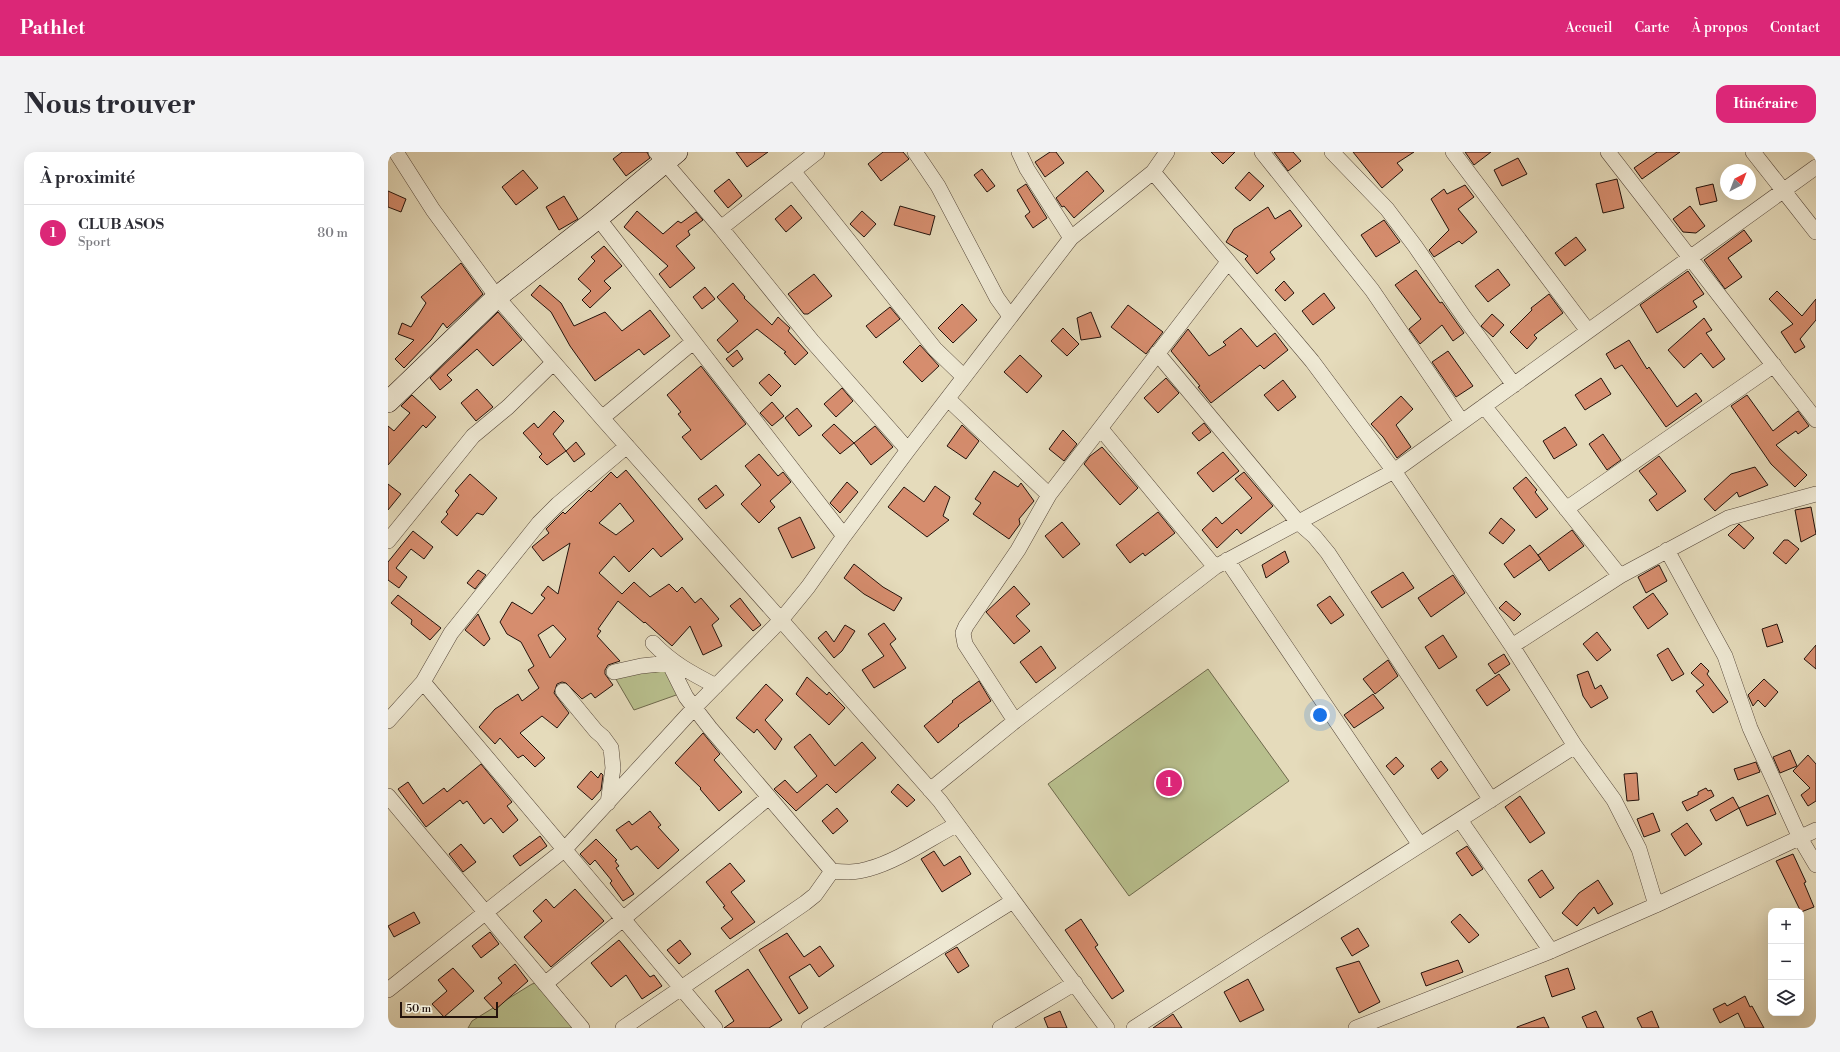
<!DOCTYPE html>
<html lang="fr">
<head>
<meta charset="utf-8">
<style>
  body { margin:0; font-family:"Libre Bodoni",serif; background:#f2f2f3; color:#2b2b33 }
  .controls { position:absolute; right:12px; bottom:12px; display:grid; overflow:hidden; border-radius:8px; box-shadow:0 4px 16px #0002 }
  .controls button { width:36px; height:36px; display:grid; place-items:center; padding:0; border:0; border-bottom:1px solid #e1e1e2; background:#fff; color:#2b2b33; font:20px sans-serif }
  .compass { position:absolute; left:1332px; top:12px; width:36px; height:36px; border-radius:50%; background:#fff; box-shadow:0 4px 16px #0002; rotate:42deg }
  .scale { position:absolute; left:12px; bottom:10px; width:98px; box-sizing:border-box; padding-left:4px; border:2px solid #24130c; border-top:0; font-size:11px; line-height:14px; white-space:nowrap; color:#24130c; -webkit-text-stroke:3px #eee8d3; paint-order:stroke }
  .you { position:absolute; left:932px; top:563px; width:14px; height:14px; margin:-10px; border:3px solid #fff; border-radius:50%; background:#1a73e8; box-shadow:0 0 0 6px #1a73e833 }
  .badge { display:grid; place-items:center; width:26px; height:26px; border-radius:50%; background:#db2777; color:#fff; font-size:13px; font-weight:700 }
  .pin { position:absolute; translate:-50% -50%; border:2px solid #fff; box-shadow:0 1px 4px #0006 }
  .list { margin:0; padding:0; list-style:none }
  h2 { display:flex; justify-content:space-between; align-items:center; height:52px; margin:0; padding:0 16px; font-size:17px }
  h2 small { font-size:13px; font-weight:400; color:#7c7c81 }
  .list li { display:grid; grid-template-columns:26px 1fr auto; gap:12px; align-items:center; box-sizing:border-box; height:56px; padding:0 16px; border-top:1px solid #e1e1e2 }
  .list b { display:block; font-size:15px; white-space:nowrap }
  .list p { margin:0; font-size:13px; white-space:nowrap; color:#7c7c81 }
  .list em { font-size:13px; font-style:normal; color:#7c7c81 }
  .icon { flex:none; width:22px; height:22px; fill:none; stroke:currentColor; stroke-width:2; stroke-linecap:round; stroke-linejoin:round }
  .map { position:relative; flex:none; width:1428px; height:876px; overflow:hidden; border-radius:12px }
  header { display:flex; align-items:center; gap:24px; box-sizing:border-box; height:56px; padding:0 20px; background:#db2777; color:#fff }
  header strong { font-size:19px }
  nav { display:flex; gap:22px; margin-inline-start:auto; font-size:14px }
  .intro { display:flex; align-items:center; justify-content:space-between; box-sizing:border-box; height:96px; padding:0 24px }
  h1 { margin:0; font-size:28px }
  .button { padding:10px 18px; border-radius:12px; background:#db2777; color:#fff; font-size:14px; font-weight:700 }
  main { display:flex; gap:24px; padding:0 24px }
  aside { flex:1; background:#fff; border-radius:12px; box-shadow:0 4px 16px #0002 }
  .map>svg:first-child { display:block }
</style>
</head>
<body>
<header>
<strong>Pathlet</strong>
<nav><a>Accueil</a><a>Carte</a><a>À propos</a><a>Contact</a></nav>
</header>
<div class="intro"><h1>Nous trouver</h1><a class="button">Itinéraire</a></div>
<main>
<aside>
<h2>À proximité<small></small></h2>
<ul class="list">
<li><span class="badge">1</span><div><b>CLUB ASOS</b><p>Sport</p></div><em>80 m</em></li>
</ul>
</aside>
<div class="map">
<svg width="1428" height="876" viewBox="0 0 1428 876">
  <rect width="100%" height="100%" fill="#e5dbbb"/>
  <filter id="stains"><feTurbulence type="fractalNoise" baseFrequency=".005" numOctaves="4"/><feColorMatrix values="0 0 0 0 .2 0 0 0 0 .09 0 0 0 0 .02 0 0 0 .5 -.17"/></filter>
  <radialGradient id="worn" r=".72"><stop offset=".6" stop-color="#630" stop-opacity="0"/><stop offset="1" stop-color="#630" stop-opacity=".3"/></radialGradient>
  <path fill="#b8bf8d" stroke="#6e694c" d="M278,508L291,542L246,558L222,517Z
    M820,517L901,629L741,744L660,632Z
    M163,827L193,864L183,876H80L84,869L144,832Z"/>
  <path fill="#d68d6e" stroke="#24130c" fill-rule="evenodd" d="M234,0H259L262,6L238,24L225,7Z
    M348,0H380L359,15Z
    M495,0H515L521,7L493,29L480,12Z
    M662,0H668L676,11L657,25L647,10Z
    M823,0H847L835,12Z
    M886,0H905L913,9L900,19Z
    M965,0H1026L1009,11L1015,18L994,36Z
    M1077,0H1103L1086,13Z
    M1269,0H1292L1254,27L1246,16Z
    M1130,6L1139,22L1114,34L1106,18Z
    M594,17L607,34L599,40L586,23Z
    M135,18L150,36L128,53L114,35Z
    M699,19L716,39L686,66L676,54L674,55L668,46Z
    M861,20L876,34L862,49L847,36Z
    M341,27L354,44L340,56L326,39Z
    M1229,27L1236,56L1215,61L1208,32Z
    M638,32L659,66L645,76L637,64L642,60L629,38Z
    M1325,32L1329,49L1312,53L1308,36Z
    M1077,33L1086,45L1070,57L1089,80L1074,92L1071,89L1046,105L1041,98L1061,78L1043,47L1056,37L1059,42Z
    M0,39L18,47L13,60L0,55Z
    M176,44L190,67L171,78L158,55Z
    M403,53L414,66L398,80L387,67Z
    M512,54L547,64L542,83L506,73Z
    M1302,54L1317,74L1308,81L1295,80L1285,67Z
    M880,55L887,67L902,58L914,74L882,100L887,107L869,122L857,107L860,104L838,90L846,77Z
    M249,59L275,82L290,69L293,71L308,60L315,68L300,79L302,83L288,94L307,116L282,136L271,122L280,114L236,75Z
    M474,59L488,72L476,85L462,72Z
    M996,68L1012,90L988,105L973,83Z
    M1356,78L1364,89L1340,106L1354,125L1337,137L1316,108Z
    M1188,85L1198,98L1177,114L1167,101Z
    M216,94L234,114L216,129L223,136L202,156L194,148L203,139L190,127L207,109L203,105Z
    M73,111L95,142L59,176L55,171L43,188L16,216L7,207L26,188L10,182L14,171L23,175L38,151L33,145Z
    M1110,117L1122,133L1100,150L1087,134Z
    M1028,118L1052,151L1054,150L1076,181L1065,189L1054,173L1032,192L1021,177L1033,167L1007,133Z
    M1300,119L1316,142L1305,149L1309,155L1269,181L1252,153Z
    M426,122L444,144L420,162H416L400,142Z
    M896,129L906,141L897,149L887,138Z
    M345,131L357,145L356,146L384,173L390,165L402,176L400,179L420,201L407,213L396,201L398,200L369,177L340,201L329,188L350,169L329,145Z
    M152,133L173,151L186,174L217,160L234,179L262,158L282,184L256,203L251,197L207,229L182,194L163,160L143,143Z
    M317,135L327,147L314,157L305,145Z
    M1389,139L1414,164L1428,147V168L1412,187L1417,195L1407,201L1393,180L1405,172L1381,147Z
    M936,141L947,156L925,173L914,159Z
    M1161,142L1175,161L1146,183L1149,186L1139,197L1122,180L1144,158L1143,156Z
    M574,152L589,168L565,191L550,176Z
    M740,153L775,180L758,202L723,175Z
    M502,155L512,167L488,186L478,174Z
    M110,160L134,188L105,214L89,197L59,223L64,228L52,238L42,226Z
    M703,160L713,185L693,188L689,166Z
    M1104,162L1116,173L1105,185L1093,174Z
    M1316,166L1324,178L1318,181L1337,207L1325,216L1313,201L1296,216L1280,198Z
    M675,176L691,192L679,204L663,189Z
    M853,176L869,195L887,181L900,198L876,217L872,213L823,251L810,235L812,234L783,199L800,177L821,204L838,193L835,190Z
    M1241,188L1259,217L1261,215L1289,255L1308,241L1314,249L1278,275L1234,213L1227,217L1218,202Z
    M532,193L551,214L534,230L515,210Z
    M349,198L355,207L345,215L338,207Z
    M1060,199L1085,234L1068,245L1044,210Z
    M632,203L654,224L639,241L616,220Z
    M313,214L358,272L313,308L294,285L303,278L290,262L293,260L279,243Z
    M381,222L393,234L383,244L371,231Z
    M778,226L791,241L770,261L756,246Z
    M1213,226L1223,242L1197,258L1187,243Z
    M895,228L908,245L890,259L876,243Z
    M454,236L465,249L448,265L436,252Z
    M89,237L105,255L88,269L73,251Z
    M24,243L48,265L38,276L35,273L0,313V274L6,279L22,261L13,254Z
    M1359,243L1385,279L1410,259L1421,274L1410,282L1408,279L1388,293L1419,323L1407,335L1383,312L1343,254Z
    M1013,244L1025,257L1008,273L1023,295L1009,306L995,285L983,272Z
    M384,250L396,264L384,274L372,261Z
    M409,256L424,274L411,284L397,266Z
    M166,259L176,269L165,282L178,299L159,313L151,305L154,302L135,281L146,271L150,276Z
    M816,271L823,280L811,289L804,281Z
    M446,272L466,291L452,302L434,283Z
    M574,273L591,289L578,307L559,294Z
    M487,274L505,295L483,313L466,291Z
    M1177,275L1189,293L1166,307L1155,289Z
    M675,278L689,292L676,309L661,297Z
    M1215,282L1233,308L1219,318L1201,292Z
    M188,290L197,302L186,310L178,299Z
    M714,295L750,336L732,353L696,312L702,304Z
    M835,300L851,319L825,340L809,321Z
    M371,302L390,324L395,320L403,330L382,349L387,355L371,371L353,352L373,333L357,314Z
    M1271,304L1298,339L1269,359L1261,348L1269,342L1251,319Z
    M1367,315L1380,333L1351,345L1349,340L1327,359L1316,347L1343,322Z
    M238,318L295,387L273,405L265,396L241,420L226,404L211,421L234,442L246,430L262,445L281,432L289,440L294,435L307,451L313,446L331,467L324,473L334,494L315,503L302,474L284,494L257,470L256,471L230,449L210,477L213,479L209,484L232,509L220,513L217,518V522L225,533L207,546L203,541L194,547L178,531L174,530L169,532L166,541L181,561L169,576L154,564L132,581L157,606L147,615L135,603L130,606L112,586L107,592L91,575L107,557L130,542L134,549L151,536L140,518L146,514L133,490L119,482L112,470L124,450L144,462L157,446L153,443L160,434L170,442L182,391L155,409L144,395L161,381L158,377L175,360L177,362L201,338L203,340L223,320L229,326ZM232,351L246,369L228,383L211,371ZM165,473L178,487L162,506L150,483Z
    M606,319L630,335L633,331L646,349L631,367L632,372L621,387L585,362L593,351L587,347Z
    M856,320L885,354L853,382L849,377L829,396L814,378L828,365L834,372L864,346L847,327Z
    M82,322L109,346L95,363L89,361L69,384L53,370L60,362L58,360L71,343L67,339Z
    M1138,325L1149,338L1147,340L1160,357L1148,366L1125,336Z
    M459,330L470,340L452,361L442,351Z
    M0,332L13,342L0,358Z
    M328,333L336,343L318,357L310,347Z
    M547,334L562,345L555,364L561,368L539,385L500,355L516,335L536,350Z
    M1423,355L1428,382L1413,390L1407,358Z
    M770,360L787,381L757,404L755,401L742,411L728,393Z
    M412,365L427,396L404,406L390,376Z
    M1113,366L1127,378L1115,392L1101,381Z
    M674,370L692,392L675,406L657,384Z
    M1351,372L1366,386L1356,397L1340,383Z
    M1184,378L1196,394L1161,419L1150,403Z
    M25,379L45,395L36,407L23,397L8,416L19,425L11,436L0,428V410Z
    M1396,388H1400L1411,397L1398,412L1385,401Z
    M1142,393L1153,407L1126,426L1116,412Z
    M897,399L901,410L878,426L874,413Z
    M466,412L495,435L514,446L506,459L476,442L456,426Z
    M1271,413L1279,429L1258,441L1250,425Z
    M90,418L98,423L87,437L79,431Z
    M1015,420L1026,436L994,456L983,440Z
    M1065,423L1077,441L1043,465L1030,446Z
    M626,434L642,452L628,464L642,479L626,492L598,460Z
    M1265,441L1280,462L1260,477L1245,455Z
    M10,443L53,476L42,488L23,472L24,468L3,451Z
    M942,444L956,463L943,472L929,453Z
    M352,446L373,473L365,479L342,454Z
    M1118,449L1133,462L1126,469L1111,456Z
    M90,462L102,487L96,494L77,478Z
    M496,471L508,487L502,492L518,516L486,536L474,518L496,504L480,482Z
    M1389,472L1395,490L1379,495L1374,477Z
    M457,473L467,479L454,499L446,506L430,486L438,479L446,490Z
    M1209,480L1223,498L1209,509L1195,492Z
    M1055,483L1069,505L1051,517L1037,495Z
    M1428,493V517L1416,507Z
    M653,494L668,516L648,531L632,510Z
    M1280,496L1296,522L1284,529L1269,503Z
    M1116,502L1122,512L1107,522L1100,512Z
    M1000,508L1010,524L987,542L975,527Z
    M1313,511L1321,519L1319,522L1340,550L1325,561L1308,539L1316,533L1303,521Z
    M1200,519L1207,537L1213,533L1220,546L1203,556L1195,544L1189,523Z
    M1111,522L1122,538L1099,554L1088,538Z
    M419,525L439,543L441,540L457,556L441,573L408,542Z
    M1376,527L1390,540L1377,555L1370,548L1365,554L1360,543Z
    M591,529L603,549L570,573L571,574L550,591L536,574L565,550L564,549Z
    M378,532L395,548L377,568L394,587L387,598L369,577L366,581L348,566Z
    M985,542L996,556L966,576L956,563Z
    M315,581L332,602L326,608L354,640L331,659L312,637L313,636L287,611Z
    M422,582L447,614L474,590L488,606L448,641L439,632L408,659L386,637L397,628L409,641L429,624L406,595Z
    M1402,598L1409,614L1392,621L1385,605Z
    M1420,603L1428,612V649L1420,654L1413,643L1422,636L1405,619Z
    M1008,605L1016,614L1006,623L998,614Z
    M1053,609L1060,618L1050,627L1043,617Z
    M1368,610L1372,620L1350,628L1346,617Z
    M93,612L124,650L119,654L130,668L115,681L103,666L96,672L79,649L75,652L72,648L38,675L10,637L20,630L35,652L56,636L59,640Z
    M203,619L210,626L213,621L215,623L213,638L204,648L189,635Z
    M1249,621L1251,648L1239,649L1236,622Z
    M510,632L527,648L519,655L503,640Z
    M1318,636L1320,639L1323,638L1326,644L1299,659L1294,650L1310,643V640Z
    M1380,643L1388,662L1359,674L1351,656Z
    M1132,644L1157,681L1142,691L1117,655Z
    M1345,645L1351,656L1328,669L1322,658Z
    M449,656L460,669L445,682L434,669Z
    M262,659L273,673L270,675L291,698L270,717L249,694L243,698L228,678L241,669L244,673Z
    M1265,661L1272,679L1256,685L1249,667Z
    M1299,671L1314,692L1297,704L1283,682Z
    M152,684L159,694L132,714L125,704Z
    M208,687L229,708L227,709L231,714L228,716L246,742L235,749L222,731L224,729L207,708L202,713L192,702Z
    M73,692L88,710L75,720L61,702Z
    M1079,694L1095,717L1084,724L1068,701Z
    M546,699L556,714L572,704L583,722L554,740L533,707Z
    M1405,702L1418,730L1416,731L1426,755L1413,760L1388,709Z
    M342,711L357,729L343,740L367,770L342,787L333,776L345,767L335,755L337,754L318,730Z
    M1154,718L1166,736L1152,746L1140,728Z
    M1210,728L1225,752L1210,762L1206,755L1189,774L1174,761L1191,741Z
    M187,737L216,769L163,815L136,785L154,769L145,759L158,747L166,756Z
    M26,760L32,771L6,785L0,774Z
    M1072,762L1091,783L1081,791L1063,770Z
    M693,767L710,793L707,795L736,839L724,847L677,778Z
    M970,776L981,794L964,804L953,786Z
    M102,780L111,792L93,806L84,794Z
    M399,781L416,805L432,794L446,814L431,825L422,812L401,825L420,856L411,862L371,798Z
    M231,788L262,825L266,823L274,834L254,847L238,823L223,835L203,811Z
    M292,788L303,802L291,812L279,798Z
    M569,795L581,814L570,821L557,802Z
    M1070,808L1075,820L1038,834L1033,821Z
    M971,809L992,850L971,861L948,816Z
    M127,812L140,829L107,858L96,846L114,831L110,826Z
    M65,816L86,839L56,865L44,852L59,839L50,828Z
    M1180,816L1187,837L1164,845L1157,824Z
    M360,817L394,868L381,876H336L346,869L327,839Z
    M860,827L876,858L852,870L836,840Z
    M1357,844L1362,855L1364,854L1376,876H1357L1350,861L1332,871L1325,857L1337,851L1339,854Z
    M672,859L679,876H660L656,866Z
    M1208,859L1216,876H1199L1194,865Z
    M1264,859L1271,876H1254L1249,866Z
    M785,862L794,876H765Z
    M1156,865L1161,876H1129V875Z"/>
  <g fill="none" stroke-linecap="round" stroke-linejoin="round">
    <g stroke="#544538" stroke-width="16">
      <path id="street" d="M8,0L45,58L109,145L214,266L393,468L552,649L719,876
        M268,0L333,76L424,189L520,298
        M527,0L550,34L609,146L622,164
        M631,0L639,17L683,86
        M874,0L984,138L1074,270
        M944,0L999,57L1027,94L1076,165L1126,233
        M1065,0L1200,179
        M1220,0L1428,268
        M1365,0L1428,80
        M405,19L547,197L576,225
        M765,20L924,209L1006,319L1124,494L1187,594L1226,648L1251,697L1268,753
        M210,66L456,384
        M333,76L429,0
        M769,201L910,370L926,384L940,401L1103,648
        M560,247L661,343
        M1096,254L1232,424
        M214,266L305,190
        M713,277L827,415
        M1178,357L1386,213
        M0,389L85,284L120,255L165,211
        M1279,398L1337,504L1362,576L1412,686L1428,713
        M839,408L1032,693
        M265,491C284,511 303,521 328,534
        M1124,494L1232,424L1340,366L1428,342
        M278,505L298,545L322,576L444,719
        M226,520L253,514L281,511
        M35,530L327,876
        M175,539L208,579L215,585L223,596L225,616L220,651
        M0,569L35,530L63,481L151,371L170,352L239,294
        M627,569L577,492L575,481L578,474L630,398L661,343L840,110
        M542,638L627,569L827,415L1006,319L1428,15
        M0,644L194,876
        M1072,668L1163,799
        M157,832L381,645
        M0,838L176,698L307,555L393,468L420,435L456,384L520,298L683,86L765,20L779,0
        M235,876L417,751L427,743L444,719C456,720 468,721 480,717C510,709 541,687 568,673
        M421,876L625,749
        M612,876L687,831
        M746,876L1187,594
        M968,876L1163,799L1268,753L1428,678"/>
    </g>
    <g stroke="#24130c" stroke-width="22">
      <path id="secondary" d="M0,250L109,145L210,66L289,0"/>
    </g>
    <use href="#street" stroke="#eee8d3" stroke-width="15"/>
    <use href="#secondary" stroke="#eee8d3" stroke-width="21"/>
  </g>
  <rect width="100%" height="100%" filter="url(#stains)"/>
  <rect width="100%" height="100%" fill="url(#worn)"/>
</svg>
<div class="controls">
<button>+</button>
<button>−</button>
<button><svg class="icon" aria-label="layers" viewBox="0 0 24 24"><path d="M12 4l9 5-9 5-9-5zM3 14l9 5 9-5"/></svg></button>
</div>
<svg class="compass" viewBox="-18 -18 36 36"><path d="M0-13l5 13h-10z" fill="#e53935"/><path d="M0 13l5-13h-10z" fill="#7c7c81"/></svg>
<div class="scale">50 m</div>
<div class="you"></div>
<div class="pin badge" style="left:781px;top:631px">1</div>
</div>
</main>
</body>
</html>
